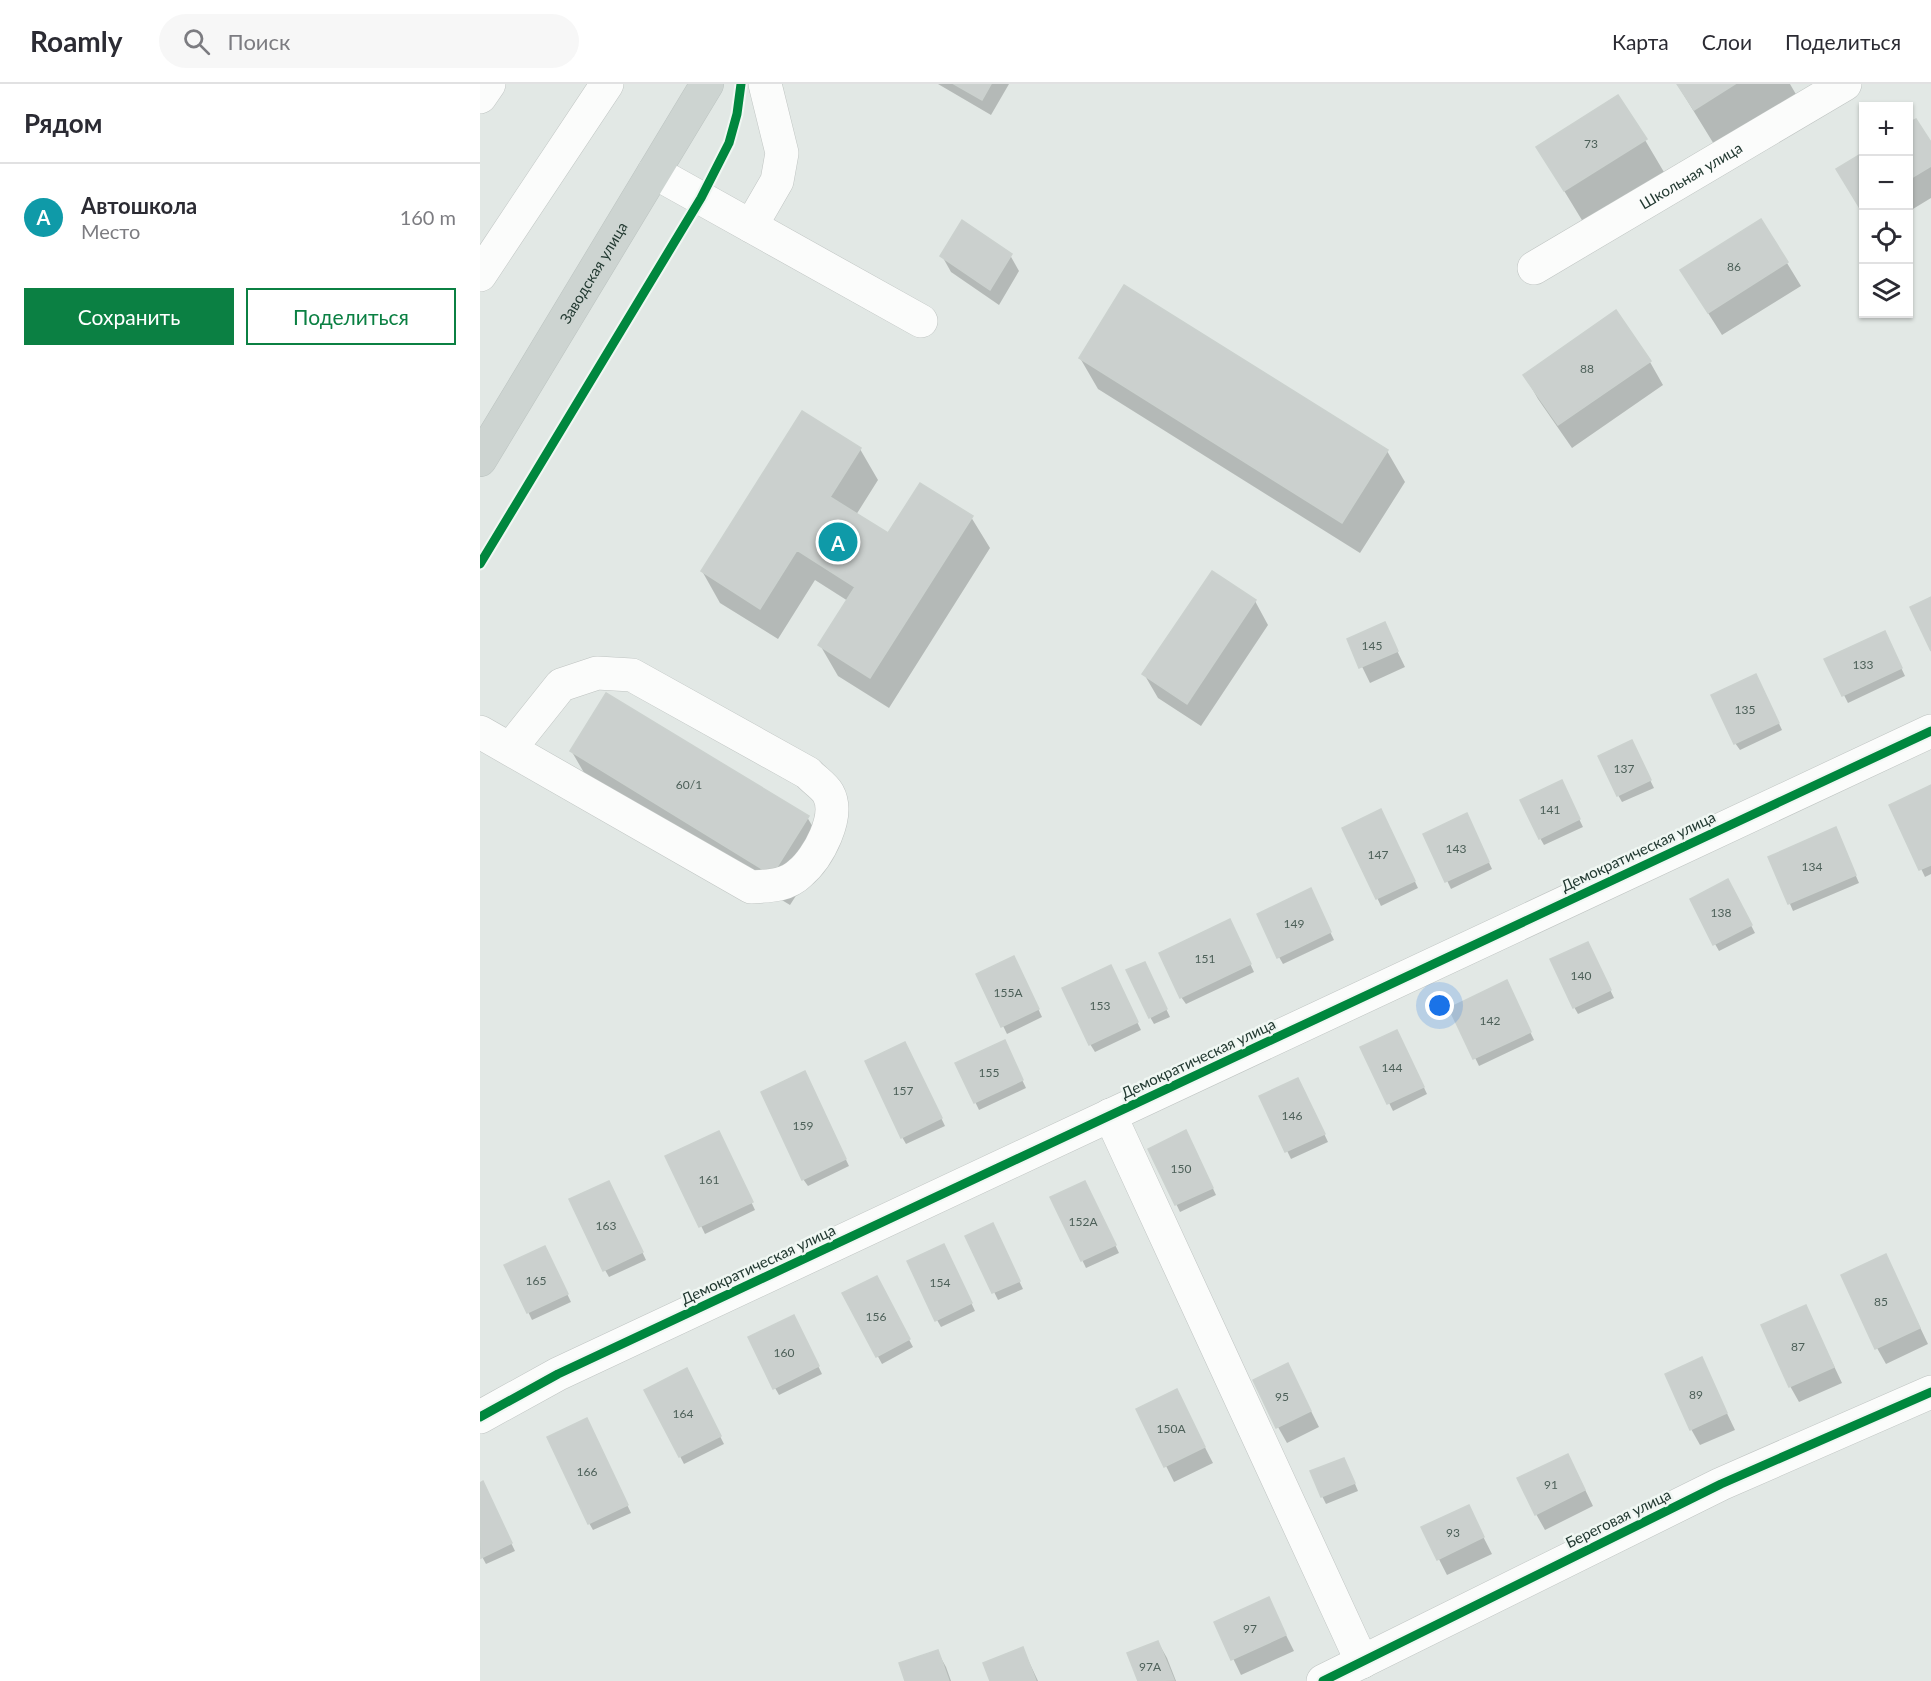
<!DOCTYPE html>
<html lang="ru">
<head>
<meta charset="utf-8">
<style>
  body { margin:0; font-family:Lato,sans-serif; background:#f7f7f7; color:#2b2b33 }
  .controls { position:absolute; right:18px; top:18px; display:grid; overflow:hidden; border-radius:0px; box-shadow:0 2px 4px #0004 }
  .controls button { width:54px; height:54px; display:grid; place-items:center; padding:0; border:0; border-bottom:2px solid #e1e1e2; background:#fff; color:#2b2b33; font:30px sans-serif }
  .you { position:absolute; left:960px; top:922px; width:21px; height:21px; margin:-15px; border:4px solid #fff; border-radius:50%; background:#1a73e8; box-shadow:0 0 0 9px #1a73e833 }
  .badge { display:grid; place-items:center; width:39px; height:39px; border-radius:50%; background:#0b8043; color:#fff; font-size:20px; font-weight:700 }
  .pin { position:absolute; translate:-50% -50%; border:3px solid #fff; box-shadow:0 2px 6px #0006 }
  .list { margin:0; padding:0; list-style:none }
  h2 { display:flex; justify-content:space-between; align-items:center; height:78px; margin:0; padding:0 24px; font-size:26px }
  h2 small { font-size:20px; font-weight:400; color:#7c7c81 }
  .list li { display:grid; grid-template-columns:39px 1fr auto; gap:18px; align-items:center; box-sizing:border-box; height:108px; padding:0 24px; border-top:2px solid #e1e1e2 }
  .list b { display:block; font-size:22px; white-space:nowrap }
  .list p { margin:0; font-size:20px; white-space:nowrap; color:#7c7c81 }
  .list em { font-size:20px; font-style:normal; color:#7c7c81 }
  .actions { display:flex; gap:12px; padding:18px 24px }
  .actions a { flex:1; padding:14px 0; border:2px solid #0b8043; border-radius:0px; text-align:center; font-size:21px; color:#0b8043 }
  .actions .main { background:#0b8043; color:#fff }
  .icon { flex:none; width:33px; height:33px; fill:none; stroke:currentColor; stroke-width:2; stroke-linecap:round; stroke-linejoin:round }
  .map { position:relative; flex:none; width:1451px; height:1597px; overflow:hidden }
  header { display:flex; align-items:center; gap:36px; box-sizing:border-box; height:84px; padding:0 30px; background:#fff; border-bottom:2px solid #e1e1e2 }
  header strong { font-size:28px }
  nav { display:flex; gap:33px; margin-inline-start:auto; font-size:21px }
  .search { width:420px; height:54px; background:#f7f7f7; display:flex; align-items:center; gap:15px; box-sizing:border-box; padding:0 21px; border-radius:33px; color:#7c7c81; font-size:22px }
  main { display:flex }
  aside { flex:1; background:#fff }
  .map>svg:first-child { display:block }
</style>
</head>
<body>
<header>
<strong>Roamly</strong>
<div class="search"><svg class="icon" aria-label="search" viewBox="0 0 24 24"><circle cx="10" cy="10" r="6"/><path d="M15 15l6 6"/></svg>Поиск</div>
<nav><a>Карта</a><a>Слои</a><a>Поделиться</a></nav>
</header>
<main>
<aside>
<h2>Рядом<small></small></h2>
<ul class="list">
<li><span class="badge" style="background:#0f9aa8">A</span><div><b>Автошкола</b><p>Место</p></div><em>160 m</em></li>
</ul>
<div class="actions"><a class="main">Сохранить</a><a>Поделиться</a></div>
</aside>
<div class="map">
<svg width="1451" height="1597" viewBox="0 0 1451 1597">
  <rect width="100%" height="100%" fill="#e2e8e5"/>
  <path fill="#0003" d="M458,0H529L511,31Z
    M1197,0H1310L1321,19L1240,70Z
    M1428,41L1451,61V114L1428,128Z
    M1165,56L1191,100L1111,151L1058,64Z
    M530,171L539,187L519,221L471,188L462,172Z
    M1307,179L1321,202L1242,251L1216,210Z
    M600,274L907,367L925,398L880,469L618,305Z
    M1170,278L1183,301L1092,364L1058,315L1045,292Z
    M380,365L398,396L376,431L408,451L491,433L510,464L409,624L358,592L340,561L368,517L335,496L298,555L240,519L222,487Z
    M775,517L788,541L721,642L678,614L664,590Z
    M904,540L925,583L890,599L869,556Z
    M1408,556L1425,592L1368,619L1346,576Z
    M1280,599L1302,646L1260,666L1255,659Z
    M1155,665L1174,704L1142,718L1138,711Z
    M92,668L327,733L346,765L310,821L110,699Z
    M1451,703V790L1445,793L1411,722Z
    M1085,706L1103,743L1064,761L1060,754Z
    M905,734L938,804L901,822L864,744Z
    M990,738L1012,785L971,805L945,750Z
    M1359,753L1379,799L1313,827L1290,773Z
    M1252,804L1275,849L1239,867L1235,860Z
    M834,814L854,856L803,880L799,873Z
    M754,845L774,888L706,920L701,913Z
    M1112,867L1134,914L1098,930L1094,923Z
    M538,882L562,933L527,950L498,891Z
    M668,887L690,933L674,940L670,933Z
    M634,890L661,946L615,968L610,960Z
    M1030,905L1054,956L999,982L971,924Z
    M921,955L947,1010L913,1027L882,964Z
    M528,966L546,1004L499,1026L477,980Z
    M429,967L465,1042L426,1060L422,1053Z
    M328,996L369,1082L328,1102L323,1095Z
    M822,1003L848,1058L811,1075L781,1013Z
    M242,1056L275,1126L225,1150L187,1072Z
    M710,1056L736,1111L700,1128L670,1065Z
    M133,1106L166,1176L129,1193L125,1186Z
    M609,1106L639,1169L606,1184L572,1114Z
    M516,1149L543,1205L518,1216L487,1153Z
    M468,1169L495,1227L461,1243L457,1236Z
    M69,1172L91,1218L52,1236L26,1182Z
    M1406,1172L1448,1260L1406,1280L1397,1264Z
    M396,1194L433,1263L402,1280L364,1210Z
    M1326,1223L1362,1299L1319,1318L1310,1302Z
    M318,1240L342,1290L299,1311L295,1304Z
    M1221,1275L1255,1346L1220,1361L1211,1345Z
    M210,1293L244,1360L204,1380L166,1306Z
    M816,1297L839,1343L807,1359L798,1343Z
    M696,1307L733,1379L694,1398L658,1326Z
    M110,1343L151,1429L113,1446L109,1439Z
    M868,1383L878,1407L846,1420L842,1412Z
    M1096,1387L1113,1422L1065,1446L1056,1430Z
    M2,1399L35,1467L6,1480L0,1469V1400Z
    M988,1423L1012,1470L967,1491L943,1444Z
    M788,1515L814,1567L761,1591L736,1539Z
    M678,1558L687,1574L696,1597H659L649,1570Z
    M543,1565L558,1597H512Z
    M457,1567L466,1583L471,1597H427Z"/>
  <path fill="#cbd0ce" stroke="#cbd1ce" stroke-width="1.5" d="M474,0H511L502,16Z
    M1197,0H1255L1214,26Z
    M1138,11L1167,55L1084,107L1056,63Z
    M1436,35L1451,58V82L1428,96V39Z
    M1384,68V125L1381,126L1356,85Z
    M1281,135L1308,178L1228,229L1200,186Z
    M482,136L532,170L510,206L460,172Z
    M644,201L908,366L862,439L599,274Z
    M1136,226L1171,277L1078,341L1043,291Z
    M322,327L381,364L350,413L408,449L440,399L493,432L390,594L338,561L375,503L317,466L280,525L221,487Z
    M732,487L776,516L707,620L662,590Z
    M1451,513V567L1430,523Z
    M905,538L918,567L879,584L867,555Z
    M1405,547L1422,584L1362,612L1344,575Z
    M1276,590L1299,639L1254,660L1231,611Z
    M126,609L329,732L292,791L90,667Z
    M1152,656L1171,696L1137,712L1118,672Z
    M1082,696L1100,735L1059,755L1040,716Z
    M1451,701V781L1439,786L1409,721Z
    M901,725L935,797L896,815L862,744Z
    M987,729L1009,778L965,798L943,750Z
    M1356,743L1376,791L1308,820L1288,773Z
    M1248,795L1272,841L1233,861L1210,815Z
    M831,804L851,848L797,874L777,830Z
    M750,835L771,880L700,914L679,869Z
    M1108,858L1131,906L1093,924L1070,875Z
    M534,872L559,925L521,943L496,890Z
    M665,878L687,925L669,934L646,886Z
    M631,881L658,938L609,961L582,904Z
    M1027,896L1051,948L993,975L969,924Z
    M917,946L944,1003L907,1020L880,963Z
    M525,956L543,996L494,1019L475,979Z
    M425,958L462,1034L421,1054L385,977Z
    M325,987L366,1075L322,1096L281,1008Z
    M818,994L845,1050L805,1068L779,1012Z
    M706,1046L733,1104L695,1121L668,1065Z
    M239,1047L273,1118L219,1143L185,1072Z
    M129,1097L163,1168L123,1187L89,1115Z
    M605,1097L636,1161L601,1177L570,1113Z
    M513,1139L540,1197L512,1209L485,1152Z
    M464,1160L492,1219L455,1237L427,1177Z
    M65,1162L88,1210L47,1229L24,1181Z
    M1406,1170L1440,1244L1395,1265L1361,1191Z
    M397,1192L430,1255L396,1273L362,1209Z
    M1326,1221L1354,1283L1309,1303L1281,1241Z
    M314,1231L339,1282L293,1305L268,1253Z
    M1222,1273L1247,1329L1210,1346L1185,1290Z
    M808,1279L831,1327L796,1344L773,1296Z
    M207,1284L241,1352L199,1373L164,1306Z
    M697,1305L725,1363L684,1383L656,1325Z
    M107,1334L148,1421L108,1440L67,1353Z
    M1088,1370L1105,1406L1055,1431L1037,1394Z
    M864,1374L875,1399L841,1413L830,1387Z
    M3,1397L32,1459L1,1474L0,1399Z
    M989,1421L1004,1453L957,1476L941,1443Z
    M789,1513L806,1551L751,1576L734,1538Z
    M678,1557L694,1596L658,1597L647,1569Z
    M543,1563L556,1597H510L503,1579Z
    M458,1566L469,1597H425L419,1579Z"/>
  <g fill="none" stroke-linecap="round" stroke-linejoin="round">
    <g stroke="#bfc4c2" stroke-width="34">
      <g id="minor">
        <path d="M0,13L9,0"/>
        <path d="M174,88L441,237"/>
        <path d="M271,142L297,97L302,69L285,0"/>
        <path id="s1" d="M1054,184L1365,0"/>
        <path d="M0,191L127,0"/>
        <path d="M0,648L271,803C288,802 307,802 320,789C338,774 361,732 348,709C344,702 333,695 328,689L152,591L117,589L81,601L30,665"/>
        <path d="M630,1031L882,1578"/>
        <path d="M0,1333L78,1290L1451,647"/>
        <path d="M843,1597L1241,1400L1451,1308"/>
      </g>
    </g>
    <g stroke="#bcc4c1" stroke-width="34">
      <g id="major">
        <path id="s2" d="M0,376L227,0"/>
      </g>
    </g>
    <use href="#minor" stroke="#fbfcfb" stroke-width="33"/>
    <use href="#major" stroke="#cdd4d1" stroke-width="33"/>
    <g stroke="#f0f7f3" stroke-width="13">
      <path id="cycleway" d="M0,480L221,114L249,59L257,30L261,0
        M0,1333L78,1290L1451,647
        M843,1597L1241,1400L1451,1308"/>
    </g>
    <use href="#cycleway" stroke="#00873e" stroke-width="9"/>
  </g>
  <g text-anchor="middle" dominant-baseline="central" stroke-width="5" stroke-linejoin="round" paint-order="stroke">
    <g font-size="12" fill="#4d6059">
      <text x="1111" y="59">73</text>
      <text x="1254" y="182">86</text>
      <text x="1107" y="284">88</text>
      <text x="892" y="561">145</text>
      <text x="1383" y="580">133</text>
      <text x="1265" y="625">135</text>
      <text x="1144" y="684">137</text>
      <text x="209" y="700">60/1</text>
      <text x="1070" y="725">141</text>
      <text x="976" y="764">143</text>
      <text x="898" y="770">147</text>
      <text x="1332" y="782">134</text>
      <text x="1241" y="828">138</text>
      <text x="814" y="839">149</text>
      <text x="725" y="874">151</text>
      <text x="1101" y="891">140</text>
      <text x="528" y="908">155А</text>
      <text x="620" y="921">153</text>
      <text x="1010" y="936">142</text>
      <text x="912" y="983">144</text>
      <text x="509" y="988">155</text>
      <text x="423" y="1006">157</text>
      <text x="812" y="1031">146</text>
      <text x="323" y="1041">159</text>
      <text x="701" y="1084">150</text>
      <text x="229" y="1095">161</text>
      <text x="603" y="1137">152А</text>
      <text x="126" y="1141">163</text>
      <text x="56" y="1196">165</text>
      <text x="460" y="1198">154</text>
      <text x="1401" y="1217">85</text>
      <text x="396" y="1232">156</text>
      <text x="1318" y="1262">87</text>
      <text x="304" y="1268">160</text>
      <text x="1216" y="1310">89</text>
      <text x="802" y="1312">95</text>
      <text x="203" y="1329">164</text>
      <text x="691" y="1344">150А</text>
      <text x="107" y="1387">166</text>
      <text x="1071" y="1400">91</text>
      <text x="973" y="1448">93</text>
      <text x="770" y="1544">97</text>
      <text x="670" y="1582">97А</text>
    </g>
    <g font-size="15" fill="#223931" stroke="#f0f7f3">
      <text stroke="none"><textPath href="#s1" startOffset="182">Школьная улица</textPath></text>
      <text stroke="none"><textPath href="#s2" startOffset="219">Заводская улица</textPath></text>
      <text transform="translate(1158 767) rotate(-25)">Демократическая улица</text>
      <text transform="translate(718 974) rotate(-25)">Демократическая улица</text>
      <text transform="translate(278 1180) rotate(-25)">Демократическая улица</text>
      <text transform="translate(1138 1434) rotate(-26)">Береговая улица</text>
    </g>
  </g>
</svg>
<div class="controls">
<button>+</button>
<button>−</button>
<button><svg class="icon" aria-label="locate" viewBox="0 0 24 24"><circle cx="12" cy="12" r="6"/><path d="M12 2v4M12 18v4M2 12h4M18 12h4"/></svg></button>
<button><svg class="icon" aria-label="layers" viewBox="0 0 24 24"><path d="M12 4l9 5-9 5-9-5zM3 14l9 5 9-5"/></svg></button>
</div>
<div class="you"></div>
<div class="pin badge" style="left:358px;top:458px;background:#0f9aa8">A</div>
</div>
</main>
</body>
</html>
